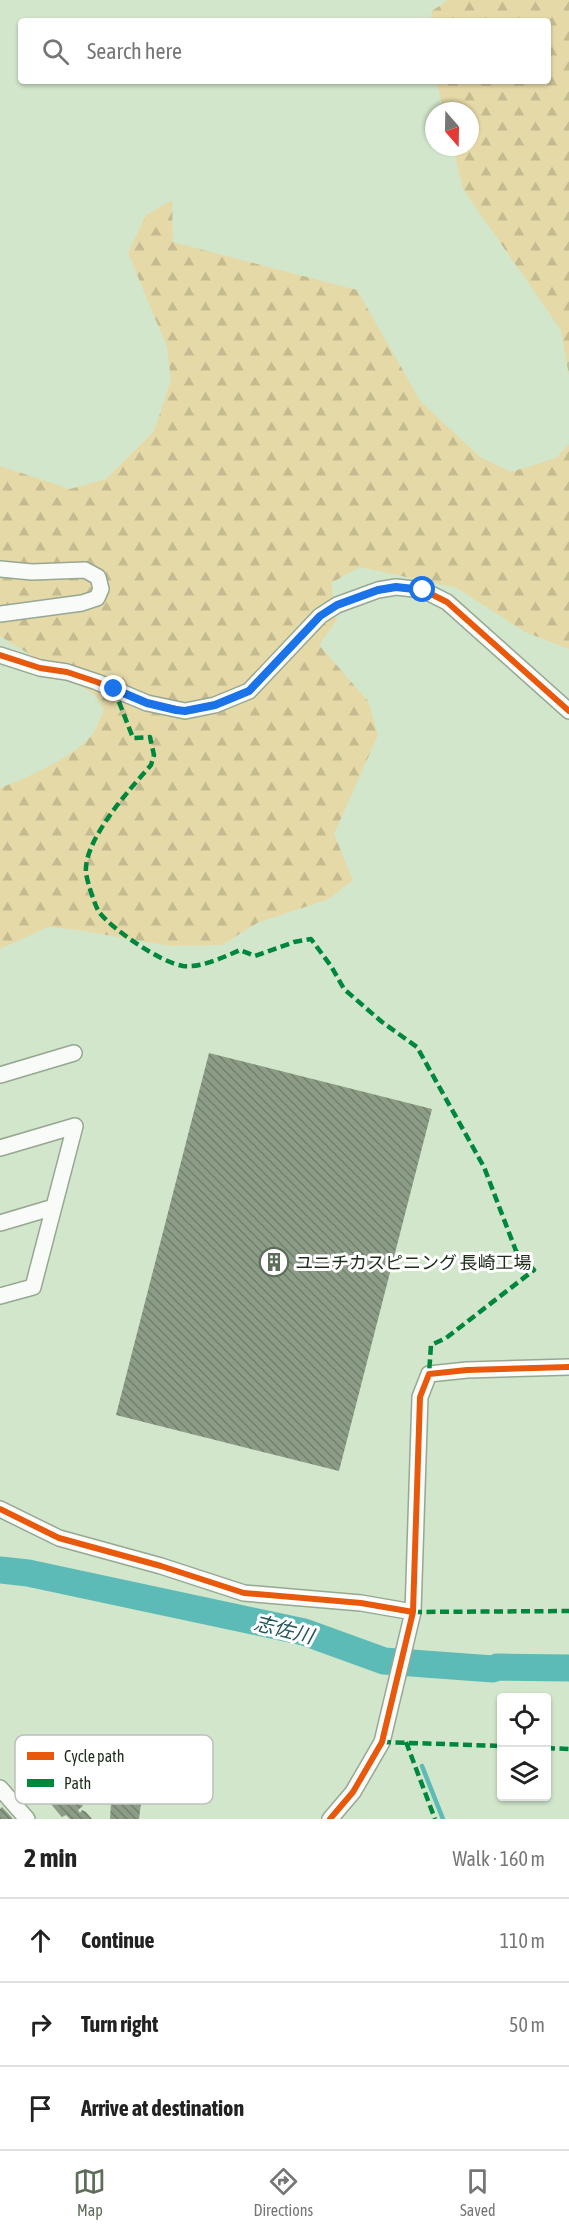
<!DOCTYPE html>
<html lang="en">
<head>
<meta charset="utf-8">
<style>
  body { margin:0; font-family:"Asap Condensed","Noto Sans JP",sans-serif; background:#f6f6f6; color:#222 }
  .controls { position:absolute; right:18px; bottom:18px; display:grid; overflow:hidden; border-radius:6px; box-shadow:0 2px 4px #0004 }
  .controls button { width:54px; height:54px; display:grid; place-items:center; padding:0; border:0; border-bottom:2px solid #e0e0e0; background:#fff; color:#222; font:30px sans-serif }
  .compass { position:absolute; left:425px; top:102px; width:54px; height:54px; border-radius:50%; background:#fff; box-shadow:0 2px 4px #0004; rotate:160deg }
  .stop { position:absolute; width:18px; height:18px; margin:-14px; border:4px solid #1a73e8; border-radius:50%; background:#fff }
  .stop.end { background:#1a73e8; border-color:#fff; box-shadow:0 2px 6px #0008 }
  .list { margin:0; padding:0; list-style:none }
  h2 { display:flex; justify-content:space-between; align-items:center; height:78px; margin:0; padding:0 24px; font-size:26px }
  h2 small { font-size:20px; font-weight:400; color:#767676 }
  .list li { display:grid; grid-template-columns:39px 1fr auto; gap:18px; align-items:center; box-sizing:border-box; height:84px; padding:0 24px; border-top:2px solid #e0e0e0 }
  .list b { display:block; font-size:22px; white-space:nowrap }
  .list em { font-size:20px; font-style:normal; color:#767676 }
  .icon { flex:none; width:33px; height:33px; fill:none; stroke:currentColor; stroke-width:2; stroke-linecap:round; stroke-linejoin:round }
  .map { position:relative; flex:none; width:569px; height:1819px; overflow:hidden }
  .search { position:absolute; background:#fff; box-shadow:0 2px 4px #0004; left:18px; right:18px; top:18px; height:66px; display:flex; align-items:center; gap:15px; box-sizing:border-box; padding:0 21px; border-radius:6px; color:#767676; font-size:22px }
  .sheet { height:330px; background:#fff }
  nav { display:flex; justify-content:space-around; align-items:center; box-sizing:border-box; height:84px; border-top:2px solid #e0e0e0; background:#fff; font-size:16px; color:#767676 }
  nav a { display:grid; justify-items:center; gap:3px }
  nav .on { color:#5d6e59 }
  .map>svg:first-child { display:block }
</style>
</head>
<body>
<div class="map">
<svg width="569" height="1819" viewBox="0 0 569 1819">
  <defs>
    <pattern id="forest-firs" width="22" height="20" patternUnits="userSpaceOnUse" patternTransform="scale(1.5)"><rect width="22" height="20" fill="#e6d9a8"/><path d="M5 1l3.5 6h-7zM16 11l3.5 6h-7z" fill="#c5bb90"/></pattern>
    <pattern id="building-back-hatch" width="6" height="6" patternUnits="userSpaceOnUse" patternTransform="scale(1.5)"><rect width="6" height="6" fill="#8c9c87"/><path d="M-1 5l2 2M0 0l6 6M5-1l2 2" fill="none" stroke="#72806e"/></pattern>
  </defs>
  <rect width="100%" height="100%" fill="#d1e6cb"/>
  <path fill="url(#forest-firs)" d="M448,0H569V376L561,330L463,189L453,147H470V111H444L436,81H548V21H430L432,11Z
    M172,200L173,242L357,290L421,402L480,457L511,472L556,458L569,444V649L525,632L457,588L360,567L331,583L337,620L319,645L368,701L378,735L334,834L353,880L329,899L257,923L222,945L170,946L78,930L48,927L0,949V788C25,779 75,756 91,736C97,729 100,718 104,710L95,695L0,636V466L70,489L106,479L154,431L171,380L167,347L128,253L146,215Z"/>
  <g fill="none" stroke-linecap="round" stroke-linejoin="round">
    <path stroke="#5cbbb7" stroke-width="4.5" d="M422,1766L443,1819"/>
    <path stroke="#5cbbb7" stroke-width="27" d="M0,1570L28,1573L304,1632L384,1661L493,1669L497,1667L569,1668"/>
  </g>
  <path fill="url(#building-back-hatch)" d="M209,1053L432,1109L339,1471L116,1415Z
    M66,1789L83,1806L78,1810L80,1813L82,1810L86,1812L92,1819H70L66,1815L62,1817L50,1803Z
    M111,1803H141L139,1819H110Z
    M2,1807L13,1819H0V1809Z"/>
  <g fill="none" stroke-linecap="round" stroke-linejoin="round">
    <g stroke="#97a792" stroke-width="18">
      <path id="minor" d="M0,569L32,572L85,570L98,577L101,589L97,598L82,603L0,614
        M0,655L40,668L67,672L97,682L147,703L185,711L215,705L249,691L320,616L337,605L378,590L396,587L423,590L447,602L569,711
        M0,1075L74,1053
        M0,1148L75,1126L33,1287L0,1296
        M0,1223L54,1207
        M0,1509L59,1538L161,1566L244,1593L361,1603L413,1612
        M0,1788L27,1819
        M330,1819L353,1792L382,1742L413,1612L420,1397L429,1374L467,1370L569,1367"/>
    </g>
    <use href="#minor" stroke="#f8fbf7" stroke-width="15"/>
    <path stroke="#00873e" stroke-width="4.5" stroke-dasharray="9 4.5" stroke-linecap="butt" d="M114,689L133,738L150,737L154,755L151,765C131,788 83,840 86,873C87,881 95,906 99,912C113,930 160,962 183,966C201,968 224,957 240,950L255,956L294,942L311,939L331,966L344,989L382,1022L417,1047L484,1167L516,1251L534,1270L446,1338L431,1345L429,1374
      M413,1612L569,1611
      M382,1742L502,1746
      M406,1742L435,1819
      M546,1748L569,1749"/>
    <g stroke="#fff" stroke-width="10">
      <path id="cycleway" d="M0,655L40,668L67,672L97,682L147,703L185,711L215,705L249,691L320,616L337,605L378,590L396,587L423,590L447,602L569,711
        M0,1509L59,1538L161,1566L244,1593L361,1603L413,1612
        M330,1819L353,1792L382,1742L413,1612L420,1397L429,1374L467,1370L569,1367"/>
    </g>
    <use href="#cycleway" stroke="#e8590c" stroke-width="6"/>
  </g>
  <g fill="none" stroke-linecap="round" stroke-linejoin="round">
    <path stroke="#1a73e8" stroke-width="8" d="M114,689L147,703L176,710L185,711L215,705L249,691L320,616L337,605L378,590L396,587L423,590"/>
  </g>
  <defs>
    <g id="building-ring" transform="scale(1.5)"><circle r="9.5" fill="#fff" stroke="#5d6e59" stroke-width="1.5"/><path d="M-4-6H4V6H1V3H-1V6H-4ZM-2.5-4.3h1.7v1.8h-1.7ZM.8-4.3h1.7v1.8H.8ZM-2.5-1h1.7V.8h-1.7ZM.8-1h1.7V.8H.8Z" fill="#5d6e59"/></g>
  </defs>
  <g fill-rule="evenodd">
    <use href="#building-ring" x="274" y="1262"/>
  </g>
  <g text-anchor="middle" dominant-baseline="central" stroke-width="6" stroke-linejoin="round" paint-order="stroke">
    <g font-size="18" fill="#1f2d1b" stroke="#fff" text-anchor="start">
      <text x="295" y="1262">ユニチカスピニング 長崎工場</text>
    </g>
    <g font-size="20" font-style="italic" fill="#255759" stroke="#fff">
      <text transform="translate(284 1629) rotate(14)">志佐川</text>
    </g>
  </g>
  <rect x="15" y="1735" width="198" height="69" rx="9" fill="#fff" stroke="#bcc0bb" stroke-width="1.5"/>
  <rect x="27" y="1752" width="27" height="8" fill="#e8590c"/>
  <rect x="27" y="1779" width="27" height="8" fill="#00873e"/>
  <g font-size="16" fill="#1f2d1b">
    <text x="64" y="1762">Cycle path</text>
    <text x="64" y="1789">Path</text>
  </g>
</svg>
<div class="controls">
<button><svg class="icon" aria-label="locate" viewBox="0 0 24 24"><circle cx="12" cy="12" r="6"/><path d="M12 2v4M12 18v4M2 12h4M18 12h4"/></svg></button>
<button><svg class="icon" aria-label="layers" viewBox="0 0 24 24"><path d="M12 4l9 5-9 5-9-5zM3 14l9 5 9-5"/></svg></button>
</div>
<svg class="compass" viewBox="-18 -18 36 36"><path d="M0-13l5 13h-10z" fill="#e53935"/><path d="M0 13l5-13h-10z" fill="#767676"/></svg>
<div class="stop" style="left:423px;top:590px"></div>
<div class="stop end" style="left:114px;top:689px"></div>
<div class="search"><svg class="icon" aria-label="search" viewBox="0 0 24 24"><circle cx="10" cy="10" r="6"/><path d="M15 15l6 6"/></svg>Search here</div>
</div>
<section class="sheet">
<h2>2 min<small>Walk · 160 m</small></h2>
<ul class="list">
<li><svg class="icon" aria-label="ahead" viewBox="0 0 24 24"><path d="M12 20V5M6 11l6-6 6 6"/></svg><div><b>Continue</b></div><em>110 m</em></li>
<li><svg class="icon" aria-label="right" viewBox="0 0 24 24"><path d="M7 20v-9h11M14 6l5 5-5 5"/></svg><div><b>Turn right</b></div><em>50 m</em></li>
<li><svg class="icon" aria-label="arrive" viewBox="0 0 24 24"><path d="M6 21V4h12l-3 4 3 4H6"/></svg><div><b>Arrive at destination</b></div></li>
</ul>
</section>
<nav>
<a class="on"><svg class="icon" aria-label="map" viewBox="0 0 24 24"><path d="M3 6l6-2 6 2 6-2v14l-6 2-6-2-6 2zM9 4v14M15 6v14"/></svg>Map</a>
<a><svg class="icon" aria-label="directions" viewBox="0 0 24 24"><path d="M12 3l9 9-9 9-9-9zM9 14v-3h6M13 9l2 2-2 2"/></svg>Directions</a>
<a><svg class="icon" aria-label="saved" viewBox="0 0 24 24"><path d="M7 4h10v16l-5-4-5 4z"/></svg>Saved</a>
</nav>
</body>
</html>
